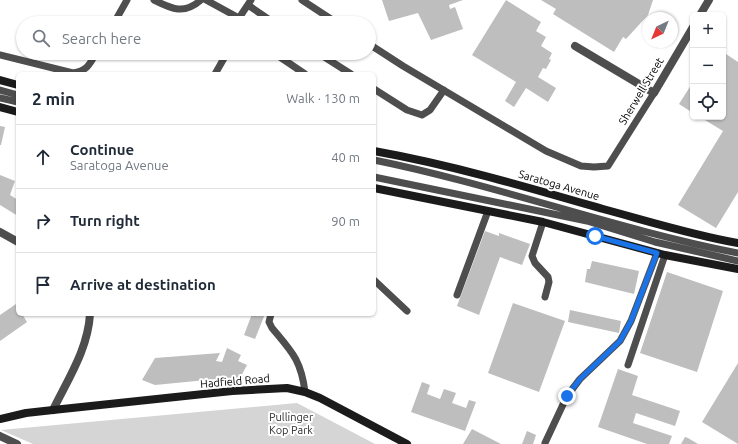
<!DOCTYPE html>
<html lang="en">
<head>
<meta charset="utf-8">
<style>
  body { margin:0; font-family:Ubuntu,sans-serif; background:#f2f2f3; color:#1f2937 }
  .controls { position:absolute; right:12px; top:12px; display:grid; overflow:hidden; border-radius:6px; box-shadow:0 1px 3px #0004 }
  .controls button { width:36px; height:36px; display:grid; place-items:center; padding:0; border:0; border-bottom:1px solid #e0e1e3; background:#fff; color:#1f2937; font:20px sans-serif }
  .compass { position:absolute; left:642px; top:12px; width:36px; height:36px; border-radius:50%; background:#fff; box-shadow:0 1px 3px #0004; rotate:223deg }
  .stop { position:absolute; width:12px; height:12px; margin:-9px; border:3px solid #1a73e8; border-radius:50%; background:#fff }
  .stop.end { background:#1a73e8; border-color:#fff; box-shadow:0 1px 4px #0008 }
  .list { margin:0; padding:0; list-style:none }
  h2 { display:flex; justify-content:space-between; align-items:center; height:52px; margin:0; padding:0 16px; font-size:17px }
  h2 small { font-size:13px; font-weight:400; color:#747a83 }
  .list li { display:grid; grid-template-columns:26px 1fr auto; gap:12px; align-items:center; box-sizing:border-box; height:64px; padding:0 16px; border-top:1px solid #e0e1e3 }
  .list b { display:block; font-size:15px; white-space:nowrap }
  .list p { margin:0; font-size:13px; white-space:nowrap; color:#747a83 }
  .list em { font-size:13px; font-style:normal; color:#747a83 }
  .icon { flex:none; width:22px; height:22px; fill:none; stroke:currentColor; stroke-width:2; stroke-linecap:round; stroke-linejoin:round }
  .map { position:relative; flex:none; width:738px; height:444px; overflow:hidden }
  .search { position:absolute; background:#fff; box-shadow:0 1px 3px #0004; left:16px; top:16px; width:360px; height:44px; display:flex; align-items:center; gap:10px; box-sizing:border-box; padding:0 14px; border-radius:22px; color:#747a83; font-size:15px }
  .panel { position:absolute; background:#fff; box-shadow:0 1px 3px #0004; left:16px; top:72px; width:360px; height:244px; border-radius:6px }
  .map>svg:first-child { display:block }
</style>
</head>
<body>
<div class="map">
<svg width="738" height="444" viewBox="0 0 738 444">
  <rect width="100%" height="100%" fill="#fff"/>
  <path fill="#d5d5d5" d="M297,403L375,444H33L1,430Z"/>
  <path fill="#bebebe" d="M382,0H463L449,5L450,9L455,7L463,29L431,40L418,13L389,21Z
    M506,0L541,22L536,31L546,37L541,46L552,53L549,59L551,60L546,69L543,68L538,77L556,88L548,102L526,88L514,107L505,101L516,82L472,55Z
    M541,0H653L648,15L626,39L623,37L614,52L553,14L556,9Z
    M723,52L738,62V192L716,228L678,205L723,131L700,117H723Z
    M693,82V113L679,104Z
    M0,126L5,127L1,145H0Z
    M0,175L15,181L10,195L18,200V216L0,205Z
    M485,231L499,236V233L530,244L522,265L500,257L479,315L457,306Z
    M592,261L639,271L634,294L585,282L587,269H590Z
    M667,272L723,291L697,372L640,353Z
    M513,303L565,321L539,392L488,373Z
    M16,304L18,308V314H22L27,322L0,341V315Z
    M570,310L621,321L619,333L568,322Z
    M252,314H265L255,339L244,335Z
    M227,348L241,355L238,361L247,365L239,380L227,378L155,385L142,380L155,358L220,353L216,361L222,362Z
    M738,363V444L702,422Z
    M618,369L638,376L632,395L680,411L675,426L636,413L633,423L672,436L669,444H647L598,427Z
    M422,382L430,385L427,394L440,399L444,389L456,393L452,403L466,408L469,400L476,402L465,431L411,412Z
    M472,429L501,444H463Z
    M527,431L536,435L533,444H522Z
    M685,437L688,438L698,444H681Z"/>
  <g fill="none" stroke-linecap="round" stroke-linejoin="round">
    <path stroke="#4e4e4e" stroke-width="7" d="M154,0C172,9 184,15 201,0
      M206,0L239,18
      M302,0L337,23
      M248,5L274,23
      M239,22V18L251,0
      M114,23L127,0
      M369,44L403,66L546,151L581,166L594,167L608,166L654,93
      M274,53L305,74
      M318,53L351,74
      M0,55L73,73C87,71 90,64 96,53
      M215,74L227,53
      M374,89L407,110L422,115L430,110L444,90
      M0,90L18,95
      M0,98L18,102
      M374,160C497,185 615,229 738,253
      M374,177L587,221L655,242L738,261
      M543,222L532,256L535,263L548,277L549,282L545,297
      M374,280L407,311
      M457,295L488,211
      M271,314L269,322L272,328C292,352 301,360 305,392
      M628,365L665,255
      M545,443L567,396L580,379L620,341L631,321L657,253"/>
    <path stroke="#4e4e4e" stroke-width="8" d="M700,15L709,0
      M575,46L654,93L693,27
      M0,232L18,242
      M53,410C68,379 88,349 90,314
      M0,436L17,444"/>
    <path stroke="#1b1b1b" stroke-width="8" d="M0,80L18,85
      M0,107L18,112
      M374,151C452,165 527,187 603,209C648,221 692,235 738,243
      M374,188L543,222L665,255L738,269
      M0,419L26,413L53,410L232,391L287,388L305,392L320,398L407,444"/>
  </g>
  <g fill="none" stroke-linecap="round" stroke-linejoin="round">
    <path stroke="#1a73e8" stroke-width="5" d="M567,396L580,379L620,341L631,321L657,253L595,236"/>
  </g>
  <g text-anchor="middle" dominant-baseline="central" stroke-width="4" stroke-linejoin="round" paint-order="stroke">
    <g font-size="11" fill="#000" stroke="#fff">
      <text transform="translate(641 91) rotate(-59)">Sherwell Street</text>
      <text transform="translate(559 185) rotate(16)">Saratoga Avenue</text>
      <text transform="translate(235 381) rotate(-5)">Hadfield Road</text>
    </g>
    <g font-size="11" fill="#2c2c2c" stroke="#fff">
      <text x="291" y="417">Pullinger<tspan x="291" dy="13">Kop Park</tspan></text>
    </g>
  </g>
</svg>
<div class="controls">
<button>+</button>
<button>−</button>
<button><svg class="icon" aria-label="locate" viewBox="0 0 24 24"><circle cx="12" cy="12" r="6"/><path d="M12 2v4M12 18v4M2 12h4M18 12h4"/></svg></button>
</div>
<svg class="compass" viewBox="-18 -18 36 36"><path d="M0-13l5 13h-10z" fill="#e53935"/><path d="M0 13l5-13h-10z" fill="#747a83"/></svg>
<div class="stop" style="left:595px;top:236px"></div>
<div class="stop end" style="left:567px;top:396px"></div>
<div class="search"><svg class="icon" aria-label="search" viewBox="0 0 24 24"><circle cx="10" cy="10" r="6"/><path d="M15 15l6 6"/></svg>Search here</div>
<section class="panel">
<h2>2 min<small>Walk · 130 m</small></h2>
<ul class="list">
<li><svg class="icon" aria-label="ahead" viewBox="0 0 24 24"><path d="M12 20V5M6 11l6-6 6 6"/></svg><div><b>Continue</b><p>Saratoga Avenue</p></div><em>40 m</em></li>
<li><svg class="icon" aria-label="right" viewBox="0 0 24 24"><path d="M7 20v-9h11M14 6l5 5-5 5"/></svg><div><b>Turn right</b></div><em>90 m</em></li>
<li><svg class="icon" aria-label="arrive" viewBox="0 0 24 24"><path d="M6 21V4h12l-3 4 3 4H6"/></svg><div><b>Arrive at destination</b></div></li>
</ul>
</section>
</div>
</body>
</html>
